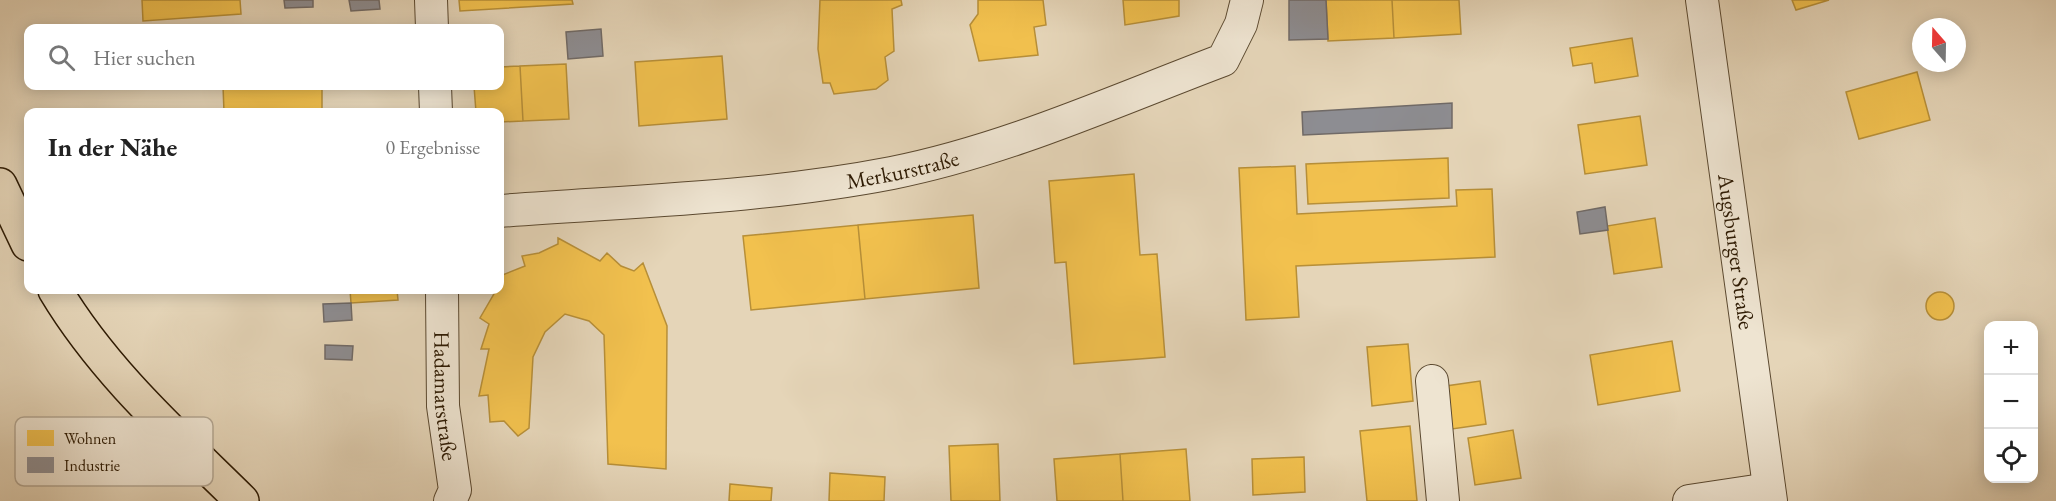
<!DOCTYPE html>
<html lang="de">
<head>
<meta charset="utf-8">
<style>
  body { margin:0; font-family:"EB Garamond",serif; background:#f2f2f2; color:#222 }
  .controls { position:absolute; right:18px; bottom:18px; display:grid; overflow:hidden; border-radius:12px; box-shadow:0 3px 15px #0003 }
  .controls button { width:54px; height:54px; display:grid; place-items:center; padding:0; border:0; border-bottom:2px solid #e0e0e0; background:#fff; color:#222; font:30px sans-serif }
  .compass { position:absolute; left:1912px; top:18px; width:54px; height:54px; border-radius:50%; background:#fff; box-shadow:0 3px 15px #0003; rotate:340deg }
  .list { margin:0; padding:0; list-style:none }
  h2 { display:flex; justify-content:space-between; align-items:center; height:78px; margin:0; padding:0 24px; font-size:26px }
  h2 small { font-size:20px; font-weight:400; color:#767676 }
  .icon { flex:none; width:33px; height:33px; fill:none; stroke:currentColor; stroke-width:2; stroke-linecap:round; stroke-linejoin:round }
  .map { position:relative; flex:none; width:2056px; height:501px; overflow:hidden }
  .search { position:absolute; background:#fff; box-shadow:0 3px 15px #0003; left:24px; top:24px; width:480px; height:66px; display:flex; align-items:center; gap:15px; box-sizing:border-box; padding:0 21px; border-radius:12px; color:#767676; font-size:22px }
  .panel { position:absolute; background:#fff; box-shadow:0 3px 15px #0003; left:24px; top:108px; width:480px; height:186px; border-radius:12px }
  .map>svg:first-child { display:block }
</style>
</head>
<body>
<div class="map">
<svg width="2056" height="501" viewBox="0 0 2056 501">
  <rect width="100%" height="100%" fill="#e5d5b8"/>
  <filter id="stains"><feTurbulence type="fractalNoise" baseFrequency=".00333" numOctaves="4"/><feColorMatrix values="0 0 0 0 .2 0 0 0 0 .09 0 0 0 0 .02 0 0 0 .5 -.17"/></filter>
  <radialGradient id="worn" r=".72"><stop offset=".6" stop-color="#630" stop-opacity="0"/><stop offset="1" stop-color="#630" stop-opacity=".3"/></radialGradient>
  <path fill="#f2c14e" stroke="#b78f38" stroke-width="1.5" d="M142,0H240L241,14L143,21Z
    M459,0H572L573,4L460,11Z
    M820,0H901L902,5L892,9L894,51L885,57L888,80L876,89L834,94L830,83H823L818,49Z
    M978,0H1043L1046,25L1034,27L1038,55L979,61L970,25L978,14Z
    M1123,0H1179V16L1125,25Z
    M1326,0H1392L1394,38L1328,41Z
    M1392,0H1459L1461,34L1394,38Z
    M1792,0H1829L1796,10Z
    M1632,38L1638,76L1595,83L1592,63L1573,66L1570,48Z
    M722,56L727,119L639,126L635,62Z
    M566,64L569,119L523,121L520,66Z
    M520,66L523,121L500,122V112H476L474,86H500V67Z
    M1917,72L1930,120L1859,139L1846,92Z
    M223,86H322V112H224Z
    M1640,116L1647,165L1585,174L1578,125Z
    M1448,158L1449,198L1308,204L1306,164Z
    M1295,166L1297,214L1457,206L1456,190L1492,189L1495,257L1296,266L1299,317L1246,320L1239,168Z
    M1134,174L1140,255L1157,254L1165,357L1074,364L1066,262L1055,263L1049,181Z
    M973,215L979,288L865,299L858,225Z
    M1655,218L1662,267L1614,274L1607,226Z
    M858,225L865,299L751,310L743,236Z
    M558,238L600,261L607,253L621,266L634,271L643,263L667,326L666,469L608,464L604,335L589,321L565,314L545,332L533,357L529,428L518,436L504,421L490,422L488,395L479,396L489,349H481L489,324L480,318L495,292L493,290H500V276L525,266L522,256L539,253L558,244Z
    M350,290H397L398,300L351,303Z
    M1926 306a14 14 0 1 1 28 0a14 14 0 1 1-28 0Z
    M1672,341L1680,391L1598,405L1590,355Z
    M1408,344L1413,401L1372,406L1367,347Z
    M1480,381L1486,424L1452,429L1446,386Z
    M1410,426L1417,501H1367L1360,431Z
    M1513,430L1521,478L1475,485L1468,438Z
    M998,444L1000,501H951L949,446Z
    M1186,449L1190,501H1123L1120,454Z
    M1120,454L1123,501H1057L1054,459Z
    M1304,457L1305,492L1253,495L1252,459Z
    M830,473L885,477L884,501H829Z
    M730,484L772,488L771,501H729Z"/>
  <path fill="#8d8d92" stroke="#706a67" stroke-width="1.5" d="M284,0H313V7L285,8Z
    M349,0H379L380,9L351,11Z
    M1289,0H1326L1328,39L1289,40Z
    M601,29L603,56L568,59L566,32Z
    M1452,103V128L1303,135L1302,112Z
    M1605,207L1608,230L1580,234L1577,212Z
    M351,303L352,320L324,322L323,304Z
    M325,345L353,346L352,360L325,359Z"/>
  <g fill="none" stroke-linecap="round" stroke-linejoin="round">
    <g stroke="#5b4930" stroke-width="34">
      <g id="minor">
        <path d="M431,0L432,28"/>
        <path id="s1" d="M1702,0L1771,501"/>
        <path d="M435,86L436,112"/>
        <path id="s2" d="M500,211C630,201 763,198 892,173C1007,150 1114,101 1223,60L1241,24L1247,0"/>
        <path id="s3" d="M442,290L443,406L455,490L450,501"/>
        <path d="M1432,381L1443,501"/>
        <path d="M1689,501L1769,489"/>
      </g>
    </g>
    <g stroke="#2d1a03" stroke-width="36">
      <path id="highway" d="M0,185L28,244
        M55,290C104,372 175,435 242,501"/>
    </g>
    <use href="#minor" stroke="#eee4d1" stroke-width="32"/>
    <use href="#highway" stroke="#e5d5b8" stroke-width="33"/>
  </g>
  <g text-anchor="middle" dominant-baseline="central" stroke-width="6" stroke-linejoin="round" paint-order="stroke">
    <g font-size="22" fill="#2d1a03" stroke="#eee4d1">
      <text stroke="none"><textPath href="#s2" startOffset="405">Merkurstraße</textPath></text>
      <text stroke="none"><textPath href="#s1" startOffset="254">Augsburger Straße</textPath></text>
      <text stroke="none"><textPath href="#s3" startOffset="106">Hadamarstraße</textPath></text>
    </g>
  </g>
  <rect x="15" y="417" width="198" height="69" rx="9" fill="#eee4d1" stroke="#b4a793" stroke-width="1.5"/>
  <rect x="27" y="430" width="27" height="16" fill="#f2c14e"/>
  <rect x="27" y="457" width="27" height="16" fill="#8d8d92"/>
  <g font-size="16" fill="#2d1a03">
    <text x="64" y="444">Wohnen</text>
    <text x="64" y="471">Industrie</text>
  </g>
  <rect width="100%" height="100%" filter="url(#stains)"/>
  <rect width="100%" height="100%" fill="url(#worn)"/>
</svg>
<div class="controls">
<button>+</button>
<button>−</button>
<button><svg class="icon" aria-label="locate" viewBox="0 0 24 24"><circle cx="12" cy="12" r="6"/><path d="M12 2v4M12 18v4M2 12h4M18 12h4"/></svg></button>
</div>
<svg class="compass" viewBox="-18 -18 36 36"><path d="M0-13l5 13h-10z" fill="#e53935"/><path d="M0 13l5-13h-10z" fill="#767676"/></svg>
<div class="search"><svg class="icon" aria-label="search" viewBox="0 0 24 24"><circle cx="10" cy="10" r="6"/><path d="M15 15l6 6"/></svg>Hier suchen</div>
<section class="panel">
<h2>In der Nähe<small>0 Ergebnisse</small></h2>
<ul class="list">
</ul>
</section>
</div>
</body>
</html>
